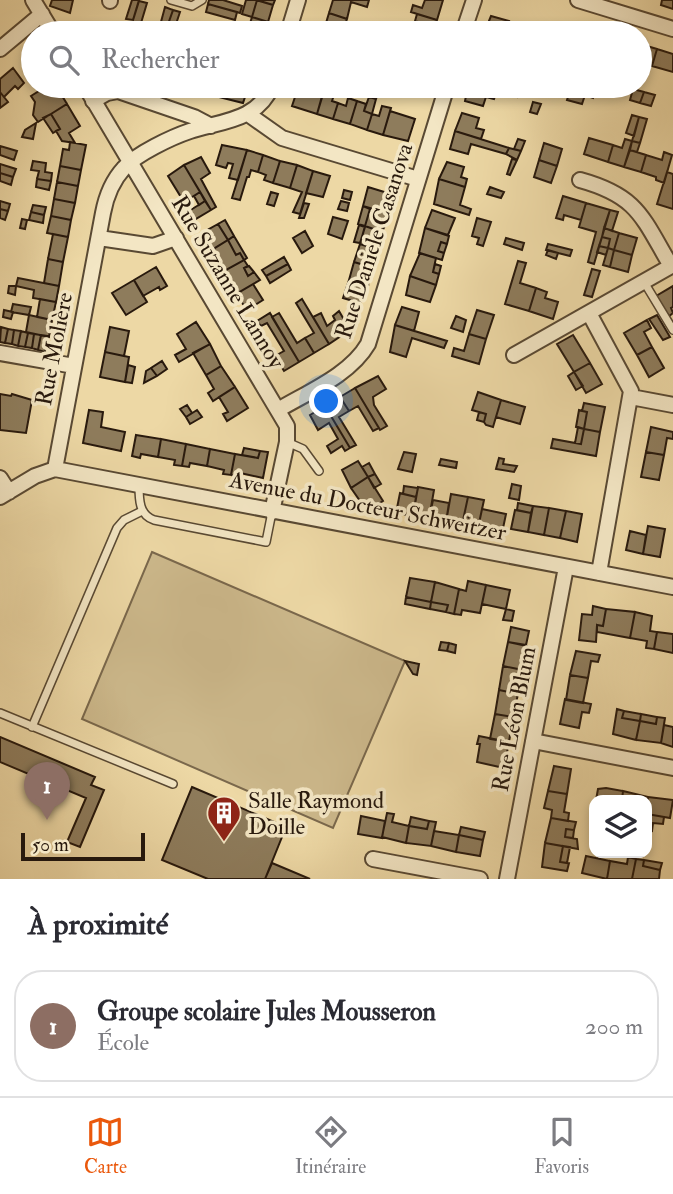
<!DOCTYPE html>
<html lang="fr">
<head>
<meta charset="utf-8">
<style>
  body { margin:0; font-family:"IM FELL Double Pica",serif; background:#f2f2f3; color:#2b2b33 }
  .controls { position:absolute; right:21px; bottom:21px; display:grid; overflow:hidden; border-radius:14px; box-shadow:0 4px 10px #0003 }
  .controls button { width:63px; height:63px; display:grid; place-items:center; padding:0; border:0; border-bottom:2px solid #e1e1e2; background:#fff; color:#2b2b33; font:35px sans-serif }
  .scale { position:absolute; left:21px; bottom:18px; width:124px; box-sizing:border-box; padding-left:7px; border:4px solid #28190d; border-top:0; font-size:19px; line-height:24px; white-space:nowrap; color:#28190d; -webkit-text-stroke:5px #f3e6c4; paint-order:stroke }
  .you { position:absolute; left:327px; top:402px; width:24px; height:24px; margin:-18px; border:5px solid #fff; border-radius:50%; background:#1a73e8; box-shadow:0 0 0 10px #1a73e833 }
  .badge { display:grid; place-items:center; width:46px; height:46px; border-radius:50%; background:#ea580c; color:#fff; font-size:23px; font-weight:700 }
  .pin { position:absolute; translate:-50% -58px; filter:drop-shadow(0 2px 4px #0008) }
  .pin::after { content:''; position:absolute; top:37px; width:24px; height:21px; background:inherit; clip-path:polygon(0 0,100% 0,50% 100%) }
  .list { margin:0; padding:0; list-style:none }
  h2 { display:flex; justify-content:space-between; align-items:center; height:91px; margin:0; padding:0 28px; font-size:30px }
  h2 small { font-size:23px; font-weight:400; color:#7c7c81 }
  .list li { display:grid; grid-template-columns:46px 1fr auto; gap:21px; align-items:center; box-sizing:border-box; height:112px; margin:0 14px 14px; padding:0 14px; border:2px solid #e1e1e2; border-radius:28px }
  .list b { display:block; font-size:26px; white-space:nowrap }
  .list p { margin:0; font-size:23px; white-space:nowrap; color:#7c7c81 }
  .list em { font-size:23px; font-style:normal; color:#7c7c81 }
  .icon { flex:none; width:38px; height:38px; fill:none; stroke:currentColor; stroke-width:2; stroke-linecap:round; stroke-linejoin:round }
  .map { position:relative; flex:none; width:673px; height:879px; overflow:hidden }
  .search { position:absolute; background:#fff; box-shadow:0 4px 10px #0003; left:21px; right:21px; top:21px; height:77px; display:flex; align-items:center; gap:18px; box-sizing:border-box; padding:0 24px; border-radius:38px; color:#7c7c81; font-size:26px }
  .sheet { height:217px; background:#fff }
  nav { display:flex; justify-content:space-around; align-items:center; box-sizing:border-box; height:98px; border-top:2px solid #e1e1e2; background:#fff; font-size:19px; color:#7c7c81 }
  nav a { display:grid; justify-items:center; gap:4px }
  nav .on { color:#ea580c }
  .map>svg:first-child { display:block }
</style>
</head>
<body>
<div class="map">
<svg width="673" height="879" viewBox="0 0 673 879">
  <rect width="100%" height="100%" fill="#edd8a5"/>
  <filter id="stains"><feTurbulence type="fractalNoise" baseFrequency=".00286" numOctaves="4"/><feColorMatrix values="0 0 0 0 .2 0 0 0 0 .09 0 0 0 0 .02 0 0 0 .5 -.17"/></filter>
  <radialGradient id="worn" r=".72"><stop offset=".6" stop-color="#630" stop-opacity="0"/><stop offset="1" stop-color="#630" stop-opacity=".3"/></radialGradient>
  <path fill="#ccb88b" stroke="#7a684c" stroke-width="2" d="M152,552L405,661L333,828L82,719Z"/>
  <path fill="#8e7c5c" stroke="#28190d" stroke-width="2" d="M52,0H73L70,13L50,6Z
    M132,0H139L133,20L126,19Z
    M209,0H223L242,6L240,13L208,4Z
    M246,0H257L252,17L242,14Z
    M256,0H275L273,5Z
    M257,0L273,5L268,22L252,17Z
    M333,0H369L367,7L351,2L347,19L329,13Z
    M425,0H443L437,20L411,12L413,5L422,8Z
    M662,0H673V9L661,5Z
    M139,1L147,3L138,33H129Z
    M208,4L237,12L235,20L206,12Z
    M165,7L173,10L165,33H158Z
    M173,10L180,12L173,33H165Z
    M329,13L347,19L342,33H323Z
    M417,14L437,20L433,33H415L418,22L415,21Z
    M491,16L509,21L505,33H484Z
    M252,17L268,22L265,33H247Z
    M382,24L392,27L391,32L381,29Z
    M368,25L377,28L376,33L366,30Z
    M577,25L600,32V33H573Z
    M222,26L236,30L235,33H220Z
    M640,44L657,49L652,66L640,62Z
    M657,49L673,54V72L652,66Z
    M13,68L24,83L18,89L15,86L4,97L0,92V79Z
    M47,86H56L67,104L38,122L33,115L35,102L31,96Z
    M185,86H204L202,92Z
    M204,86H222L219,97L202,92Z
    M222,86L248,88L243,103L219,97Z
    M308,86L324,91L317,114L292,106L297,91L305,94Z
    M325,86L336,87L335,92L324,89Z
    M372,86H380L376,99L369,97Z
    M468,86H481L497,91L494,99L486,97L483,106L465,101Z
    M481,86H510L520,89L517,97Z
    M324,89L335,92L332,101L338,103L333,119L317,114Z
    M583,89L594,92L593,98L581,94Z
    M633,89L644,92L640,103L630,100Z
    M570,91L585,95L582,104L567,100Z
    M0,92L8,102L0,108Z
    M644,92L655,95L651,106L640,103Z
    M369,97L376,99L372,114L364,111Z
    M348,98L357,101L350,124L333,119L338,103L346,106Z
    M357,101L366,104L364,111L372,114L367,130L350,124Z
    M533,102L541,104L537,114L530,112Z
    M67,104L80,126L69,133L75,143L62,141L56,131L60,129L51,114Z
    M382,106L391,108L383,135L367,130L372,114L379,116Z
    M390,111L415,119L408,141L383,135Z
    M462,113L479,118L476,128L484,130L481,139L455,131Z
    M51,114L60,129L53,133L43,118Z
    M632,115L639,117L634,136L626,133Z
    M639,117L647,119L640,143L632,141Z
    M36,123L33,139L22,137L25,130Z
    M455,131L509,148L506,154L471,144L468,154L450,149Z
    M589,138L613,145L608,162L584,154Z
    M518,139L525,141L521,151L514,149Z
    M625,139L632,141L624,167L608,162L613,145L622,148Z
    M632,141L640,143L637,152L630,150Z
    M70,142L86,145L81,170L60,166L63,149L69,150Z
    M544,143L562,149L557,166L539,160Z
    M222,145L247,150L238,180L229,178L233,164L228,163L226,168L216,165Z
    M0,146L17,151L14,160L0,155Z
    M509,148L521,151L517,160L506,154Z
    M247,150L263,155L258,172L251,170L249,177H247L240,200L232,198Z
    M630,150L646,155L641,172L624,167Z
    M664,152L672,155L664,183L656,180V177L641,172L646,155L662,160Z
    M263,155L280,161L273,183L264,180L266,175L258,172Z
    M201,157L210,173L201,179L216,207L211,210L184,165Z
    M512,159L517,160L510,175L507,174Z
    M539,160L557,166L551,183L534,177Z
    M33,161L46,163L45,172L52,173L51,181L37,179L39,171L31,170Z
    M280,161L297,165L290,188L273,183Z
    M447,162L464,167L461,177L467,179L465,187L439,179Z
    M0,164L16,169L13,177L0,173Z
    M184,165L200,192L184,202L168,176Z
    M297,165L313,171L300,214L293,212L302,192L290,188Z
    M60,166L81,170L78,186L57,182Z
    M313,171L330,176L323,197L306,193Z
    M667,172L673,174V209L657,204Z
    M0,173L13,177L11,185L0,181Z
    M37,179L51,181L49,190L36,187Z
    M439,179L465,187L460,205L471,209L469,215L434,204Z
    M57,182L78,186L75,203L54,199Z
    M368,187L394,195L390,214L363,206Z
    M490,187L504,192L501,198L487,194Z
    M344,190L352,192L350,200L342,198Z
    M200,192L205,201L199,205L194,196Z
    M271,192L278,194L274,206L267,204Z
    M563,196L586,203L581,220L564,215L563,220L556,218Z
    M54,199L75,203L71,220L51,216Z
    M0,201L10,204L8,211L0,209Z
    M205,201L211,210L194,220L189,211Z
    M341,201L349,203L347,211L338,209Z
    M304,203L309,204L304,218H299Z
    M586,203L610,210L594,264L588,262L596,232L579,227Z
    M33,205L46,207L44,215L31,212Z
    M363,206L370,209L365,226L358,224Z
    M0,209L8,211L5,220L0,218Z
    M370,209L390,214L382,232L365,226Z
    M432,210L455,218L448,235L425,228Z
    M610,210L618,212L612,231L604,228Z
    M31,212L44,215L43,223L29,220Z
    M51,216L71,220L68,237L47,233Z
    M333,217L348,221L342,239L328,234Z
    M477,218L491,222L483,246L477,244L479,238L472,236Z
    M22,219L27,220L25,229L20,228Z
    M225,220L234,236L228,240L218,224Z
    M218,224L228,240L210,251L202,233Z
    M359,225L365,227L360,243L354,242Z
    M365,226L382,232L379,250L360,244Z
    M425,228L449,236L447,244L441,242L438,251L444,253L442,260L419,253Z
    M604,228L619,233L614,250L608,248L610,239L602,237Z
    M305,231L313,246L302,253L293,238Z
    M619,233L637,238L632,255L614,250Z
    M53,234L68,237L63,262L48,259Z
    M234,236L247,258L244,260L240,253L236,255L228,240Z
    M602,237L610,239L608,248L599,246Z
    M506,238L524,243L522,250L504,244Z
    M228,240L236,255L240,253L244,260L226,270L210,251Z
    M441,242L447,244L444,253L438,251Z
    M360,244L379,250L371,267L354,262Z
    M548,244L572,250L570,256L546,250Z
    M599,246L608,248L606,255L597,252Z
    M608,248L614,250L610,267L603,265Z
    M548,250L558,253L556,259L546,255Z
    M614,250L632,255L628,272L610,267Z
    M420,253L436,258L433,272L439,274L436,285L410,276Z
    M284,257L288,264L266,276L262,270Z
    M48,259L63,262L59,286L44,283Z
    M244,260L248,266L244,268L248,276L254,272L260,280L236,294L226,270Z
    M518,261L526,263L520,283L536,288L529,311L505,304Z
    M354,262L371,267L368,286L349,280Z
    M288,264L291,270L270,283L266,276Z
    M435,264L441,266L439,274L433,272Z
    M249,266L254,272L248,276L244,268Z
    M156,267L167,286L160,290L159,287L143,296L134,280Z
    M592,269L600,271L592,297L584,295Z
    M410,276L436,285L430,302L406,295Z
    M18,278L59,286L56,302L33,298L34,290L16,286Z
    M134,280L147,302L126,315L112,293Z
    M349,280L368,286L360,303L343,298Z
    M253,284L263,300L247,310L236,294Z
    M9,286H16L15,295L8,293Z
    M673,286V307L671,308L673,313L668,317L656,296Z
    M536,288L547,292L545,298L558,302L553,319L529,311Z
    M40,299L56,302L52,320L37,317Z
    M302,299L329,344L314,353L305,338L314,333L296,303Z
    M13,304L31,307L29,315L11,312Z
    M402,307L419,312L414,331L395,325Z
    M4,310L13,312L11,319L3,317Z
    M477,310L494,315L486,339L469,334Z
    M339,311L350,330L329,344L313,317L321,313L327,326L335,320L333,316Z
    M270,313L299,362L284,371L275,356L284,351L267,323L261,326L257,321Z
    M279,313L297,343L305,338L314,353L299,362L272,317Z
    M29,315L52,320L49,337L26,332Z
    M657,315L670,337L663,340L649,319Z
    M456,316L466,320L463,332L451,328Z
    M647,320L651,328L644,332L652,347L637,355L624,333Z
    M196,322L210,344L179,362L175,355L186,349L177,334Z
    M395,325L447,341L444,348L412,338L406,357L390,352Z
    M1,327L8,329L5,343L0,342Z
    M110,327L129,331L124,356L105,352Z
    M8,329L14,330L12,344L5,343Z
    M14,330L21,331L18,346L12,344Z
    M21,331L28,333L25,347L18,346Z
    M28,333L34,334L32,348L25,347Z
    M34,334L41,335L38,350L32,348Z
    M469,334L486,339L479,364L452,356L454,348L464,351Z
    M41,335L48,336L45,352L38,350Z
    M573,335L590,363L574,372L557,344Z
    M210,344L221,366L206,375L193,353Z
    M652,347L664,368L649,377L637,355Z
    M105,352L129,357L125,382L100,377Z
    M162,361L167,369L157,376L151,368Z
    M590,363L602,384L586,393L574,372Z
    M128,365L135,367L132,383L125,382Z
    M221,366L235,387L213,401L208,393L214,389L206,375Z
    M151,368L157,376L144,383L146,371Z
    M574,372L583,386L576,390L568,376Z
    M378,376L386,389L373,397L374,405L387,426L380,430L355,388Z
    M235,387L248,408L227,421L223,414L228,412L219,397Z
    M355,388L379,428L373,431L358,406L349,411L340,397Z
    M478,392L501,400L493,427L486,425L484,422L486,414L472,410Z
    M0,394L11,396L12,394L32,400L26,433L0,430Z
    M340,397L349,411L339,417L356,445L350,448L325,406Z
    M501,400L525,407L520,424L496,417Z
    M584,403L605,407L600,432L584,429L587,412L582,411Z
    M187,405L192,413L186,417L180,409Z
    M325,406L350,448L345,451L342,446L331,453L327,446L338,439L329,423L318,430L310,415Z
    M89,410L103,412L101,427L125,432L121,451L83,443Z
    M197,410L202,417L190,424L186,417Z
    M579,410L587,412L584,429L576,427Z
    M479,412L486,414L484,422L477,420Z
    M578,427L584,429L581,444L575,443Z
    M651,427L673,432V439L667,438L664,455L646,452Z
    M584,429L600,432L596,456L551,448L553,439L581,444Z
    M136,435L161,439L158,457L141,454L140,458L132,456Z
    M161,439L186,444L182,466L174,465L175,460L158,457Z
    M186,444L210,449L207,466L190,463L189,467L182,466Z
    M244,448L260,451L258,458L242,455Z
    M210,449L235,454L231,475L223,474L224,470L207,466Z
    M260,451L268,452L263,478L240,473L239,477L231,475L235,454L258,458Z
    M404,452L416,454L412,472L398,469Z
    M646,452L664,455L659,480L641,477Z
    M499,458L504,459L503,464L517,466L514,472L496,469Z
    M441,459L457,462L456,468L439,465Z
    M358,461L368,477L351,488L342,470Z
    M369,463L375,474L368,477L362,467Z
    M375,474L381,484L374,488L368,477Z
    M368,477L383,501L367,511L351,488Z
    M512,484L521,486L519,500L509,498Z
    M404,486L418,488L416,497L403,494Z
    M418,487L434,490L429,519L413,516Z
    M400,493L416,497L413,516L396,513Z
    M451,494L468,497L462,525L446,522Z
    M468,497L484,500L478,528L462,525Z
    M433,500L449,503L446,522L429,519Z
    M518,503L533,506L531,513L517,510Z
    M533,506L549,508L544,535L528,532Z
    M549,508L566,511L560,538L544,535Z
    M482,509L506,514L502,533L478,528Z
    M515,510L531,513L528,532L511,529Z
    M566,511L582,514L577,542L560,538Z
    M648,526L665,529L660,557L643,554Z
    M630,531L646,535L643,554L626,550Z
    M410,578L435,582L431,602L406,597Z
    M468,581L486,585L480,613L462,610L461,615L454,614L459,589L466,591Z
    M435,582L459,589L454,614L446,612L448,605L431,602Z
    M486,585L510,590L506,609L482,604Z
    M406,597L431,602L430,609L405,604Z
    M431,602L448,605L446,612L430,609Z
    M593,606L606,609L603,626L597,625L596,642L579,640L582,614L592,615Z
    M506,609L514,611L512,621L503,620Z
    M606,609L635,612L630,638L597,632V625L603,626Z
    M635,612L652,616L650,631L657,632L654,649L646,648L647,641L630,638Z
    M511,627L529,631L526,645L508,642Z
    M657,632L673,634V653L654,649Z
    M441,642L449,643L447,651L439,650Z
    M508,642L527,646L523,670L503,666Z
    M449,643L456,645L455,653L447,651Z
    M576,651L600,655L598,662L591,661L588,678L570,675Z
    M405,661L419,664L417,675L413,674Z
    M503,666L523,670L518,694L499,690Z
    M570,675L588,678L583,703L566,700Z
    M499,690L518,694L513,717L495,714Z
    M565,699L591,704L589,713L582,712L579,728L560,724Z
    M617,709L624,711L622,718L640,721L636,740L613,734Z
    M624,711L641,714L640,721L622,718Z
    M495,714L513,717L509,742L490,739Z
    M641,714L657,717L656,724L640,721Z
    M657,717L665,718L661,743L636,740L640,721L656,724Z
    M664,725L673,727V747L661,743Z
    M479,736L509,742L504,768L477,762L480,744H477Z
    M0,737L95,777L91,785L104,790L80,847L67,842L86,798L0,762Z
    M554,766L571,769L567,794L548,791Z
    M192,787L286,827L265,879H208L162,860Z
    M606,788L623,791L622,800H596L598,789Z
    M548,791L567,794L564,812L569,813L568,821L551,818L552,810L544,808Z
    M623,791L648,797L647,803V800H622Z
    M648,797L673,800L670,818L647,814Z
    M387,813L394,814L392,822L409,826L406,843L382,837Z
    M647,814L664,817L663,824L653,823L652,831L647,830Z
    M361,816L385,821L382,838L358,834Z
    M411,817L429,821L427,829L409,826Z
    M551,818L576,822L574,830L566,829L565,837L577,839L578,849L545,843Z
    M429,821L436,822L431,846L406,843L409,826L427,829Z
    M461,827L485,832L483,840L459,835Z
    M566,829L574,830L573,838L565,837Z
    M434,831L459,835L456,852L431,846Z
    M459,835L483,840L480,856L456,852Z
    M545,843L563,846L560,862L569,863L567,871L542,867Z
    M563,846L570,847L567,863L560,862Z
    M586,856L610,861L607,879L582,873Z
    M628,857L636,859L632,879H607L610,861L627,864Z
    M636,859L644,860L643,866L660,870L659,879H632Z
    M644,860L662,863L660,870L643,866Z
    M272,863L310,879H265Z"/>
  <g fill="none" stroke-linecap="round" stroke-linejoin="round">
    <g stroke="#594933" stroke-width="10">
      <path id="service" d="M171,0L192,6L202,0
        M644,282L673,330
        M287,442L303,449L319,471
        M139,485C139,499 139,515 154,520L266,542L272,512
        M0,713L173,784
        M32,727L117,528L124,520L142,511"/>
    </g>
    <g stroke="#594933" stroke-width="18">
      <path id="minor" d="M33,0L53,33
        M578,0L673,29
        M110,1V0
        M288,33L298,0
        M463,33L474,0
        M0,49L42,14
        M85,86L287,426V442L272,512
        M93,101L107,93L118,91L194,117L211,126
        M248,114L282,138L418,179
        M580,180C638,196 642,217 671,266
        M99,238L153,246L176,238
        M589,313L631,391L599,573
        M0,353L74,366
        M514,355L673,265
        M631,397L673,405
        M278,410C308,392 350,375 368,344L447,86
        M55,469L103,213C106,197 113,180 124,168C136,154 172,137 190,131C222,121 257,121 272,86
        M0,478L9,492
        M0,497L35,476L55,469L673,587
        M533,741L673,768
        M373,859L480,879
        M507,879L566,567"/>
    </g>
    <use href="#service" stroke="#f3e6c4" stroke-width="7"/>
    <use href="#minor" stroke="#f3e6c4" stroke-width="14"/>
  </g>
  <defs>
    <g id="building-pin" transform="scale(1.75)"><path d="M0 17L-7.5 6A9.5 9.5 0 1 1 7.5 6Z" fill="#8f2418" stroke="#f3e6c4"/><path d="M-4-6H4V6H1V3H-1V6H-4ZM-2.5-4.3h1.7v1.8h-1.7ZM.8-4.3h1.7v1.8H.8ZM-2.5-1h1.7V.8h-1.7ZM.8-1h1.7V.8H.8Z" fill="#fff"/></g>
  </defs>
  <g fill-rule="evenodd">
    <use href="#building-pin" x="224" y="813"/>
  </g>
  <g text-anchor="middle" dominant-baseline="central" stroke-width="7" stroke-linejoin="round" paint-order="stroke">
    <g font-size="23" fill="#28190d" stroke="#f3e6c4">
      <text transform="translate(374 241) rotate(-72)">Rue Daniele Casanova</text>
      <text transform="translate(228 282) rotate(59)">Rue Suzanne Lannoy</text>
      <text transform="translate(54 349) rotate(-79)">Rue Molière</text>
      <text transform="translate(368 506) rotate(11)">Avenue du Docteur Schweitzer</text>
      <text transform="translate(514 719) rotate(-79)">Rue Léon Blum</text>
    </g>
    <g font-size="23" fill="#28190d" stroke="#f3e6c4" text-anchor="start">
      <text x="248" y="800">Salle Raymond<tspan x="248" dy="26">Doille</tspan></text>
    </g>
  </g>
  <rect width="100%" height="100%" filter="url(#stains)"/>
  <rect width="100%" height="100%" fill="url(#worn)"/>
</svg>
<div class="controls">
<button><svg class="icon" aria-label="layers" viewBox="0 0 24 24"><path d="M12 4l9 5-9 5-9-5zM3 14l9 5 9-5"/></svg></button>
</div>
<div class="scale">50 m</div>
<div class="you"></div>
<div class="pin badge" style="left:47px;top:820px;background:#8d6e63">1</div>
<div class="search"><svg class="icon" aria-label="search" viewBox="0 0 24 24"><circle cx="10" cy="10" r="6"/><path d="M15 15l6 6"/></svg>Rechercher</div>
</div>
<section class="sheet">
<h2>À proximité<small></small></h2>
<ul class="list">
<li><span class="badge" style="background:#8d6e63">1</span><div><b>Groupe scolaire Jules Mousseron</b><p>École</p></div><em>200 m</em></li>
</ul>
</section>
<nav>
<a class="on"><svg class="icon" aria-label="map" viewBox="0 0 24 24"><path d="M3 6l6-2 6 2 6-2v14l-6 2-6-2-6 2zM9 4v14M15 6v14"/></svg>Carte</a>
<a><svg class="icon" aria-label="directions" viewBox="0 0 24 24"><path d="M12 3l9 9-9 9-9-9zM9 14v-3h6M13 9l2 2-2 2"/></svg>Itinéraire</a>
<a><svg class="icon" aria-label="saved" viewBox="0 0 24 24"><path d="M7 4h10v16l-5-4-5 4z"/></svg>Favoris</a>
</nav>
</body>
</html>
